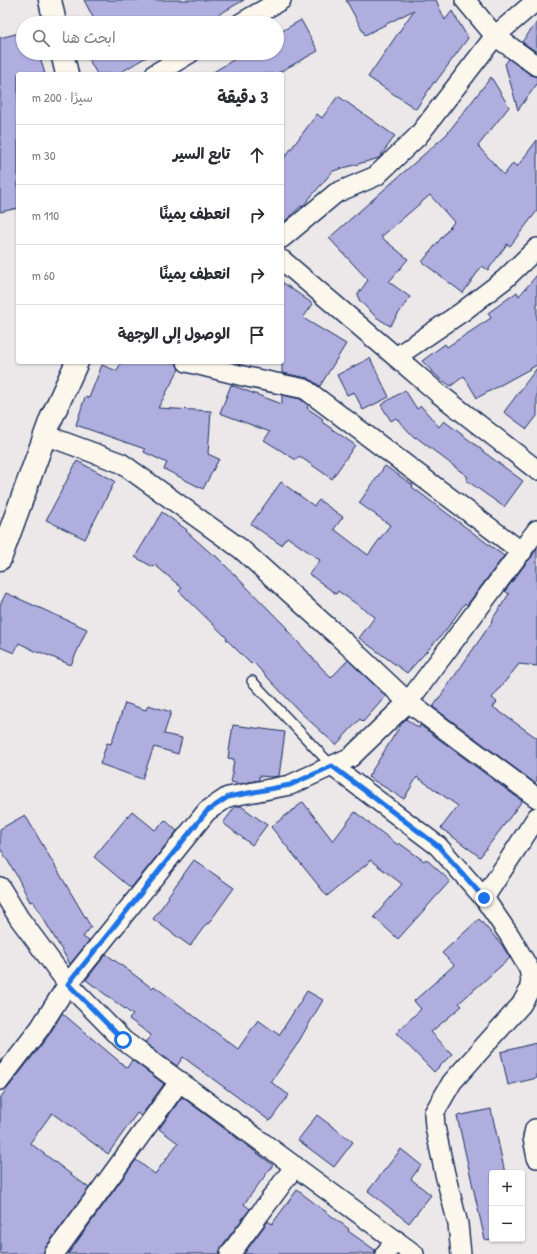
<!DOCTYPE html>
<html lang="ar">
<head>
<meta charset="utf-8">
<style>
  body { margin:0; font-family:"Patrick Hand","Playpen Sans Arabic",sans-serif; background:#f2f2f3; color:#2b2b33; direction:rtl }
  .controls { position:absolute; right:12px; bottom:12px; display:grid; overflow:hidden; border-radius:4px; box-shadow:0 1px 3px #0004 }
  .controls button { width:36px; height:36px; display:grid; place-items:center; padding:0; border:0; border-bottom:1px solid #e1e1e2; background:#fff; color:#2b2b33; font:20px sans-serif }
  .stop { position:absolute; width:12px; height:12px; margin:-9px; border:3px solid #1a73e8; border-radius:50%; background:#fff }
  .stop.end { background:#1a73e8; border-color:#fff; box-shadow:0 1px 4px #0008 }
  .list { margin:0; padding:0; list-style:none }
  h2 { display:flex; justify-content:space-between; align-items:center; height:52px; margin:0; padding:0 16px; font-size:17px }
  h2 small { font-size:13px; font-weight:400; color:#7c7c81 }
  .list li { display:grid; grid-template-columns:26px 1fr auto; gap:12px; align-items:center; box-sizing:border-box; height:60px; padding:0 16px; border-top:1px solid #e1e1e2 }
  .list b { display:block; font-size:15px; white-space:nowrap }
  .list em { font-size:13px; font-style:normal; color:#7c7c81 }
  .icon { flex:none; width:22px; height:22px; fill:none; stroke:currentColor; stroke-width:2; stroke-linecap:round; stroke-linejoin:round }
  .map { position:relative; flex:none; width:537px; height:1254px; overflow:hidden; direction:ltr }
  .search { position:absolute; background:#fff; box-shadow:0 1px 3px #0004; left:16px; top:16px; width:268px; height:44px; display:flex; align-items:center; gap:10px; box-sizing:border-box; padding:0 14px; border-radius:22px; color:#7c7c81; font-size:15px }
  .panel { position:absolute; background:#fff; box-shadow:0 1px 3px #0004; left:16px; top:72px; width:268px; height:292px; border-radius:4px; direction:rtl }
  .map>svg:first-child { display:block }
</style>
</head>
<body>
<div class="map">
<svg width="537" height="1254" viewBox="0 0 537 1254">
  <rect width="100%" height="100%" fill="#ece8e9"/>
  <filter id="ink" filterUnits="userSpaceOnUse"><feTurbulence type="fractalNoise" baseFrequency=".025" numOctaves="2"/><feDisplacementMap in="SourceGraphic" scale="8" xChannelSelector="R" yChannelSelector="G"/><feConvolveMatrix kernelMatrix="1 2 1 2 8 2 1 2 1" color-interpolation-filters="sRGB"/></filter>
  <g filter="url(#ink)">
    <path fill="#afaedf" stroke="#1b2f5e" d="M84,0H244L204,23H96Z
      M346,0H436L445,20L452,11L468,38L435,83L434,82L416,109L368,77L414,10L365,35Z
      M301,20L318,51L276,74H210L245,53H277V34Z
      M537,22V52L522,42Z
      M23,32V53H39L45,74H18V208L0,212V38Z
      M85,53H153L118,74H97Z
      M509,59L531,75L537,77V84L518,110L505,64Z
      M491,77L509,107L478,146L504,175L513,163L517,167L537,140V211L510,246L507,244L488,270L482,266L463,293L422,262L454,222L430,195L381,237L408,259L389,282L410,297L390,326L376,317L359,300L358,294L368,280L329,238L446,135Z
      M338,96L395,136L379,158L333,171L302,207L301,206L282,224V161L317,114L322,118Z
      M537,275V365L477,398L464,376L451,386L439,378L422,361L445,344L447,347L491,318L488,313L517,292L519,296Z
      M282,282L313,304L303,318L346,344L320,386L308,378L282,373Z
      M370,358L389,397L363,410L354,392L347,395L337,375Z
      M121,362H176L179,369L158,408L211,411L208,454L219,459L203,489L164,469L167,463L144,452L145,449L76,425L85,397L89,398L102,365L117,371Z
      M537,368V416L527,429L504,412Z
      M231,385L282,404V395L300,399L308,405L307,408L323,419L322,422L355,445L332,479L299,456L296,460L264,440L270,432L220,413Z
      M405,390L417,409L421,406L439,427L444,421L481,449V450L523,481L504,507L466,480L468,477L416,437L415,438L396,418L391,421L381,405Z
      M77,461L115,481L85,539L46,520Z
      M385,466L413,485L412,487L504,556L467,605L465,603L446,630L407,673L359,638L375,617L338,591L336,594L309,574L320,560L287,537L281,545L251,524L281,482L314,506L319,500L343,517L334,529L368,555L390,525L359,503Z
      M162,512L187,530L186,531L214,556L215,555L287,628L286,629L331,678L348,660L386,696L363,722L360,719L336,745L300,712L253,662L251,664L226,639L227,638L179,591L182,588L155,565L153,567L135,557Z
      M537,548V666L519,664L492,698L497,702L493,707L537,738V780L535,783L433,707L492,622L491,621L509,594L505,591L527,562L531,558Z
      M6,593L87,629L71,665L40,652L39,653L19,643L14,653L0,647V605Z
      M125,703L146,710L148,705L171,712L164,734L182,738L178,754L154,747L142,779L100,764L107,743L111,744Z
      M406,719L419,728L420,725L522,801L480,857L441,828L458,806L417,777L404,799L368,777L402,723Z
      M233,725L285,732L279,776L272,777L259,776V780L240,784L231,782L234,759L228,758Z
      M303,802L333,841L355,812L398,845L399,843L424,861L426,859L450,881L398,939L374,917L402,884L370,860L367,864L327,896L271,827Z
      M241,806L267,825L252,845L223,823L235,807Z
      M132,811L155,830L165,820L177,831L131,888L94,857Z
      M25,815L91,927L83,937L89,941L70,964L33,901L30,902L17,876L0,848V829Z
      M194,860L234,888L208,924L207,923L190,946L153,919L169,897L168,896Z
      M479,919L502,945L510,958L459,1003L462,1006L431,1032L452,1054L434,1072L396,1033L421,1009L414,1001L454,965L442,953Z
      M106,954L152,988L154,986L238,1049L258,1020L279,1035L307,991L323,1000L296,1046L271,1082L289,1095L270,1121L183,1057L177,1066L145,1043L151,1035L129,1019L133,1015L86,980Z
      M62,1013L127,1068L132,1060L164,1084L141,1116L137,1113L108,1154L52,1113L30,1143L89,1188L45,1248L43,1254H0V1098L49,1035Z
      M537,1043V1078L508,1085L501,1052Z
      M182,1097L273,1165L244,1204L250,1209L221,1247L219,1254H68L136,1160L155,1174L178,1143L159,1129Z
      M491,1109L505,1173H492V1239L485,1240L457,1116Z
      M317,1115L353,1142L334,1167L298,1140Z
      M401,1149L421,1165L411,1179L431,1195L409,1223L368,1191Z
      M297,1190L349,1229L348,1231L375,1250L374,1254H244L268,1221L272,1224Z"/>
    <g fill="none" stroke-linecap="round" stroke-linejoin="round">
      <g stroke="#1b2f5e" stroke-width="12">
        <path id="lane" d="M252,681L332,766"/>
      </g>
      <g stroke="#1b2f5e" stroke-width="22">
        <path id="street" d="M465,0L495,36L537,66
          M241,23L281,0
          M155,74L190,53
          M282,238L336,193L376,176L418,136L495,36L537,0
          M282,260L396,357L438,393L537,470
          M396,357L462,312L505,279L537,248
          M187,362L247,377L305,389L522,552
          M537,530L408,702L537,798
          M332,766L438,846L484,898L510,936L529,969L531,980L529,991L521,1005L452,1082L434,1113L435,1127L445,1174L458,1224L461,1254
          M0,887L19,918L68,984L123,1040L414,1254
          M484,898L537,817
          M0,1080L40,1028L68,984L207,811L228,797L290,785L351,757L408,702L339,637L241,549L121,463L45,435
          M537,1129H535L533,1138L537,1158
          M54,1254L180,1081
          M230,1254L295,1166
          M385,1254L396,1240"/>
      </g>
      <g stroke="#1b2f5e" stroke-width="25">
        <path id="secondary" d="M50,0L55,23
          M62,53L67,74
          M0,559L51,419L77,362"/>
      </g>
      <use href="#lane" stroke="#fbf7ec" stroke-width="9"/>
      <use href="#street" stroke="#fbf7ec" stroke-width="19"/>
      <use href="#secondary" stroke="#fbf7ec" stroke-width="22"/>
    </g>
  </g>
  <g fill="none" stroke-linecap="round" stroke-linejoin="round" filter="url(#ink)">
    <path stroke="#1a73e8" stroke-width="5" d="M123,1040L68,984L207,811L228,797L290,785L332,766L438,846L484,898"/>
  </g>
</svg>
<div class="controls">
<button>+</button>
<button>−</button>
</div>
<div class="stop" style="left:123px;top:1040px"></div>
<div class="stop end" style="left:484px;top:898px"></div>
<div class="search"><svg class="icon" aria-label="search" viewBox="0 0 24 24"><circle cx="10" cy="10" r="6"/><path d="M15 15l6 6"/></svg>ابحث هنا</div>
<section class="panel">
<h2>3 دقيقة<small>سيرًا · 200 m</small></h2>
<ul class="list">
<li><svg class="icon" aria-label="ahead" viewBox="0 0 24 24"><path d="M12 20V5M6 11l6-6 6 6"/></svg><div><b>تابع السير</b></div><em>30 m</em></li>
<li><svg class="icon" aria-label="right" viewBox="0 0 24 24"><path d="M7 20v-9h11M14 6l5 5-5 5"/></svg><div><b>انعطف يمينًا</b></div><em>110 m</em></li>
<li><svg class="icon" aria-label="right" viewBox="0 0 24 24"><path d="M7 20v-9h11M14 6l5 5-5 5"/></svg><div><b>انعطف يمينًا</b></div><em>60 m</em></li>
<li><svg class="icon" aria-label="arrive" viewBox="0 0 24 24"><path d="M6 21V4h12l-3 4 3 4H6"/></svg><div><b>الوصول إلى الوجهة</b></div></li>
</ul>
</section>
</div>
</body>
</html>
